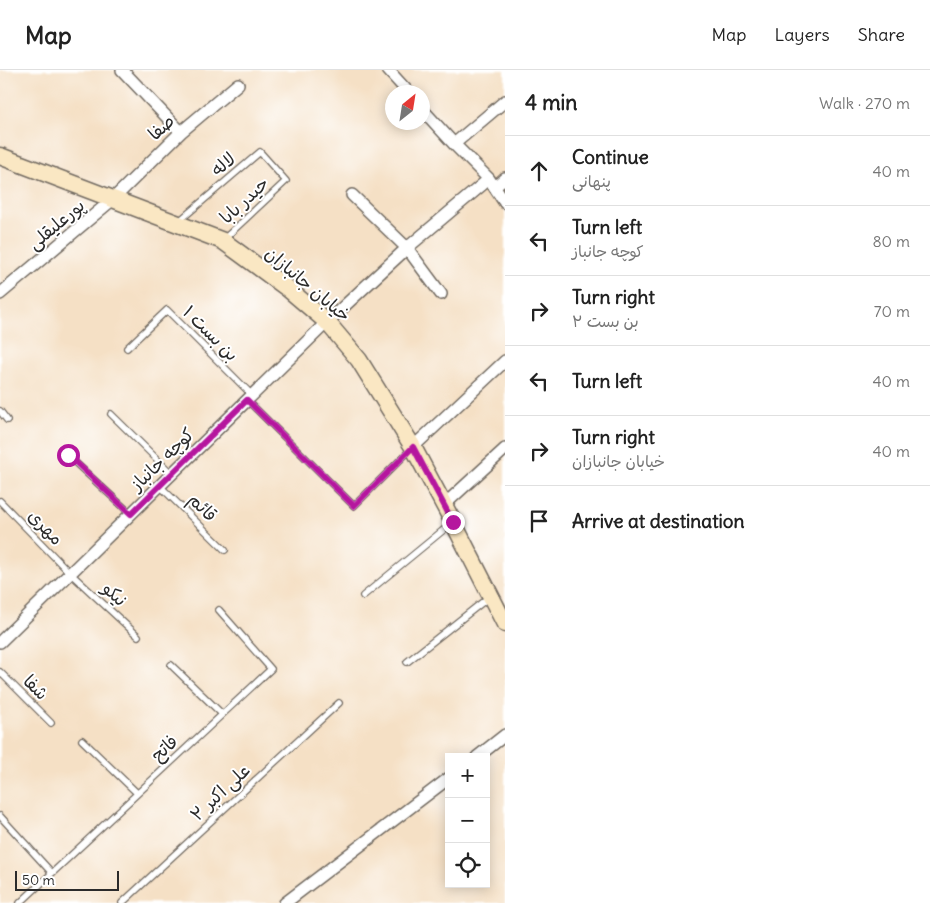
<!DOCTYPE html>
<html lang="en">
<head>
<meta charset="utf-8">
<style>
  body { margin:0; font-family:Delius,"Playpen Sans Arabic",sans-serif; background:#f2f2f2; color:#222 }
  .controls { position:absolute; right:15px; bottom:15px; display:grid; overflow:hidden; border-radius:0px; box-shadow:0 2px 12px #0003 }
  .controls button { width:45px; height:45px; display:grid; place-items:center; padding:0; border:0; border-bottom:1px solid #e0e0e0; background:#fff; color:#222; font:25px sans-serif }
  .compass { position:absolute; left:385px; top:15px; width:45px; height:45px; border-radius:50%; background:#fff; box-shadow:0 2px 12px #0003; rotate:30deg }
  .scale { position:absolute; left:15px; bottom:12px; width:104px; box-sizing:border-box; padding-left:5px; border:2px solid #2b2b2b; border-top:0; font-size:14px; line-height:18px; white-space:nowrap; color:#2b2b2b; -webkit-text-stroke:4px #fff; paint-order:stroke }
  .stop { position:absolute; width:15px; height:15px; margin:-11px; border:4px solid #b5179e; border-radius:50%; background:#fff }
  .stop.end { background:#b5179e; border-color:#fff; box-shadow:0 1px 5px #0008 }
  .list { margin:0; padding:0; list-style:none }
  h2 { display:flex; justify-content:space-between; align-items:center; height:65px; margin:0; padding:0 20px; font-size:21px }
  h2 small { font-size:16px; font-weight:400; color:#767676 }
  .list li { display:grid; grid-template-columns:32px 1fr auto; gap:15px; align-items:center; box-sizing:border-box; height:70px; padding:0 20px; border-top:1px solid #e0e0e0 }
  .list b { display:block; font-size:19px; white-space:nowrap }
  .list p { margin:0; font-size:16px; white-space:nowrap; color:#767676 }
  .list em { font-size:16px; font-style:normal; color:#767676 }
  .icon { flex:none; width:28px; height:28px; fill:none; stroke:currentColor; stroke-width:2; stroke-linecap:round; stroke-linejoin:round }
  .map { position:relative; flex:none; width:505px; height:833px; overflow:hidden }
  header { display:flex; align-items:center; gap:30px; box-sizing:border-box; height:70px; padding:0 25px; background:#fff; border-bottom:1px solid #e0e0e0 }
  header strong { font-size:24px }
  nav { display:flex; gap:28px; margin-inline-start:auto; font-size:18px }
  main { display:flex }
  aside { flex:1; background:#fff }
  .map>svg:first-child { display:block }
</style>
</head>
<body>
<header>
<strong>Map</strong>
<nav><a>Map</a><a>Layers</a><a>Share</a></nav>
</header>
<main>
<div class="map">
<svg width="505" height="833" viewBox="0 0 505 833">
  <rect width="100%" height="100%" fill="#fff"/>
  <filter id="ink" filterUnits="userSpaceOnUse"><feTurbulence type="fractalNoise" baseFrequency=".02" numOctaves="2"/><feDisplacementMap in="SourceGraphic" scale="10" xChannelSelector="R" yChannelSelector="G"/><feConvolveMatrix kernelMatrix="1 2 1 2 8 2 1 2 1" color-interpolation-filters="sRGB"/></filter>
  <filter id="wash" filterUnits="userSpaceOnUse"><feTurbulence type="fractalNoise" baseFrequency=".0096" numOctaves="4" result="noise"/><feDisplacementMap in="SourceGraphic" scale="20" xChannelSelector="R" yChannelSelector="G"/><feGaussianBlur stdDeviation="1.12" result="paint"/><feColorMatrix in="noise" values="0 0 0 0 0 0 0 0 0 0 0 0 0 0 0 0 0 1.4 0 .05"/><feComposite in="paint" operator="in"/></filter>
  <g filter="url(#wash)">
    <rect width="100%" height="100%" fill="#f5e0c5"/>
  </g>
  <g filter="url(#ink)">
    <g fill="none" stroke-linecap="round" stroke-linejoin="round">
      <g stroke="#726a61" stroke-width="8">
        <path id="service" d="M178,152L260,82L286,111L224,169
          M127,278L167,240L252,325
          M247,330L354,436L411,379
          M0,341L7,350
          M111,344L172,404
          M67,385L131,444
          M160,416L225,480
          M0,431L70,503L138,566
          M363,526L452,453
          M407,592L489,527
          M171,595L222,644
          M0,602L51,653
          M82,670L137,723
          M0,746L52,803
          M20,833L271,599L219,540
          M122,833L339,633"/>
      </g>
      <g stroke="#726a61" stroke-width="14">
        <path id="minor" d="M122,0L181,62
          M388,0L408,22
          M422,39L454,74L489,109L505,133
          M454,74L505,31
          M495,117L505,108
          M352,125L407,178L441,224
          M0,224L112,130L181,62L238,14
          M413,377L505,291
          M444,435L505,379
          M0,572L327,252L407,178L489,109
          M477,687L505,665
          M285,833L449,708"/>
      </g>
      <g stroke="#726a61" stroke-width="19">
        <path id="secondary" d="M0,86L223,171L287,218L327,252L359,290L413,377L453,452L505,554"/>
      </g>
      <use href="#service" stroke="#fff" stroke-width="5.5"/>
      <use href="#minor" stroke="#fff" stroke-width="11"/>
      <use href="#secondary" stroke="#fae7c3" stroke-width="16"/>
    </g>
  </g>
  <g fill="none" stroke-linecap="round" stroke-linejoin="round" filter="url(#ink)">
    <path stroke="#b5179e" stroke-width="6" d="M68,385L131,444L247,330L354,436L413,377L453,452"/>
  </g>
  <g text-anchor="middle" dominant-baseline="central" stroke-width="4" stroke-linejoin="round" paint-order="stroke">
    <g font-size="18" fill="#2b2b2b" stroke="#fff">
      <text transform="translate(161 57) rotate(-43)">صفا</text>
      <text transform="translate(223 94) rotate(-40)">لاله</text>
      <text transform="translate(244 130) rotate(-43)">حیدر بابا</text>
      <text transform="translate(56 154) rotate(-40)">پورعلیقلی</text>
      <text transform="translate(308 214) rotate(40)">خیابان جانبازان</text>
      <text transform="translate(211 263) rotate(45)">بن بست ۱</text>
      <text transform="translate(162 389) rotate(-44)">کوچه جانباز</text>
      <text transform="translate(203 437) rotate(45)">قائم</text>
      <text transform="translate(46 457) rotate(46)">مهری</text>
      <text transform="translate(115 524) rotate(43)">نیکو</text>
      <text transform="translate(36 617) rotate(45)">شفا</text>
      <text transform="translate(164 678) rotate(-43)">فاتح</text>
      <text transform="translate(220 722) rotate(-43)">علی اکبر ۲</text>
    </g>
  </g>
</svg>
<div class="controls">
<button>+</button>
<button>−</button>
<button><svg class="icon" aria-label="locate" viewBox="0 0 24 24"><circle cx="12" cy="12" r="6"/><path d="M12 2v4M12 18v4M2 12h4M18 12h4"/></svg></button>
</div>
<svg class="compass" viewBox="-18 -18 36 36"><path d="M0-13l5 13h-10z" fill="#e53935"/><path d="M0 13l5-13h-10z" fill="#767676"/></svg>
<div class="scale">50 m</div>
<div class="stop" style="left:68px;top:385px"></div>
<div class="stop end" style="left:453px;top:452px"></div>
</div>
<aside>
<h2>4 min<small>Walk · 270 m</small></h2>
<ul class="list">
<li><svg class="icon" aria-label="ahead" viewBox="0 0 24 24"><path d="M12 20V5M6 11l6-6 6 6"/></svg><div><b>Continue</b><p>پنهانی</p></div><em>40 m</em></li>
<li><svg class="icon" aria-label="left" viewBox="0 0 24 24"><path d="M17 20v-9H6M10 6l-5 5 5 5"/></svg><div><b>Turn left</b><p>کوچه جانباز</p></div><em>80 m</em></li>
<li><svg class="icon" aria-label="right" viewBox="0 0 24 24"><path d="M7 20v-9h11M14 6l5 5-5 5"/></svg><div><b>Turn right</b><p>بن بست ۲</p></div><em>70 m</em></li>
<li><svg class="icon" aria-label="left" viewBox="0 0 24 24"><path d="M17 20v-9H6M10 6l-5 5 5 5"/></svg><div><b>Turn left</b></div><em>40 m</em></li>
<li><svg class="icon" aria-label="right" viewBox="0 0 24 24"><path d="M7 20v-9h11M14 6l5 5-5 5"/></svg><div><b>Turn right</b><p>خیابان جانبازان</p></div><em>40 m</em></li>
<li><svg class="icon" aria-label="arrive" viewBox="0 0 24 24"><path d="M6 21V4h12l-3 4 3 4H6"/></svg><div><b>Arrive at destination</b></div></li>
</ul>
</aside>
</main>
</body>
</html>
